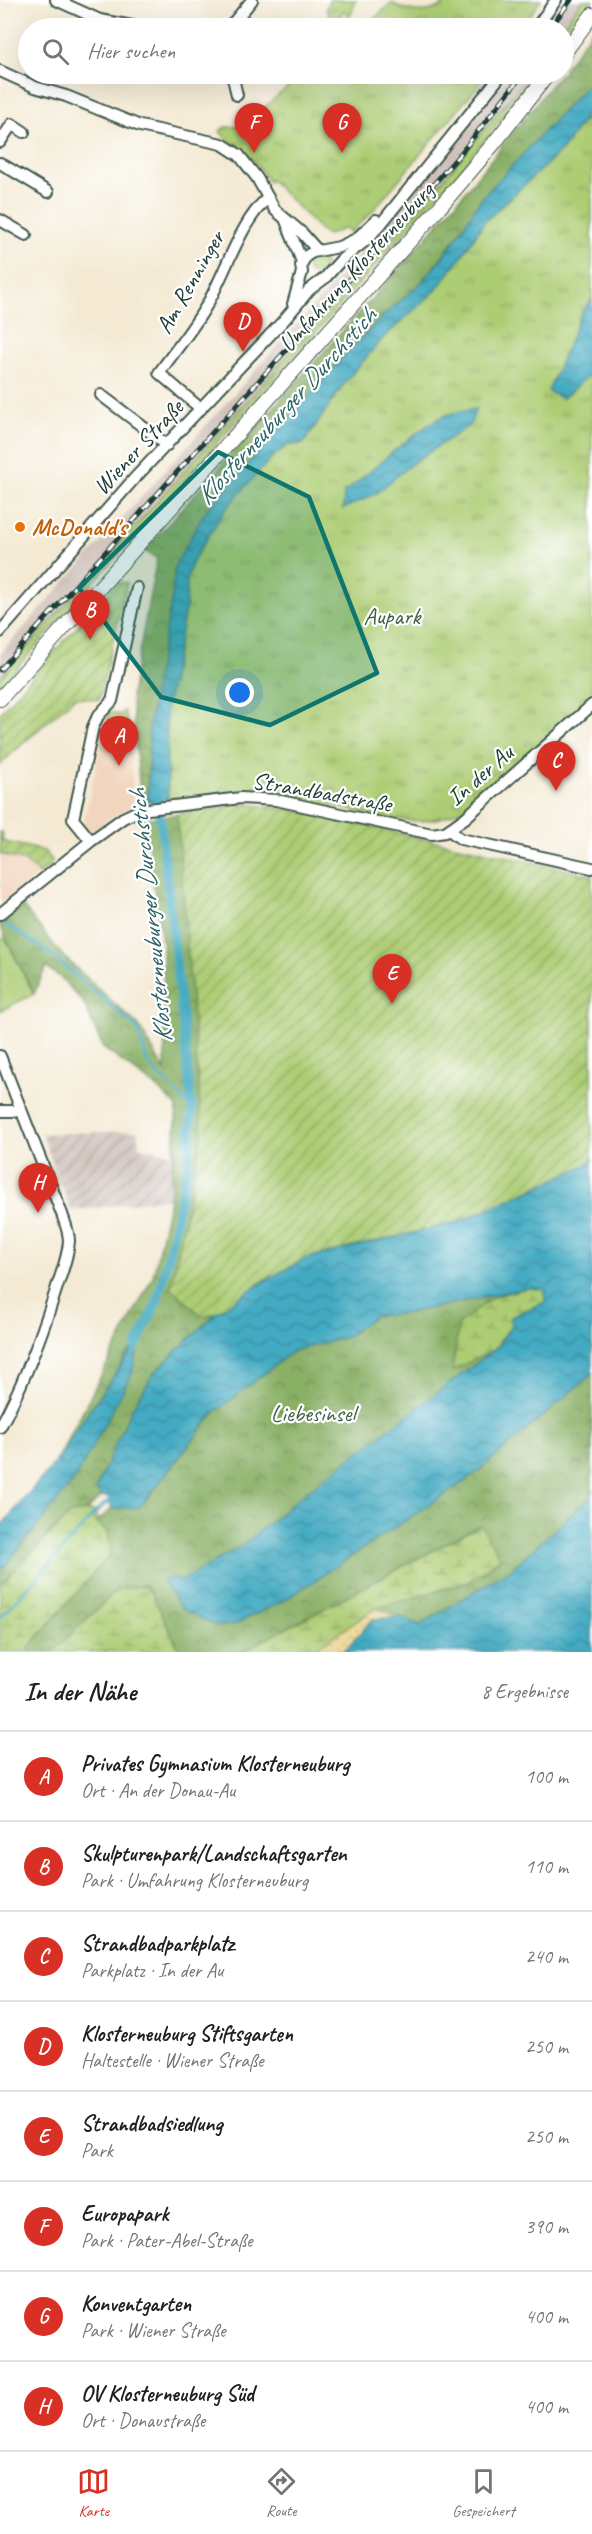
<!DOCTYPE html>
<html lang="de">
<head>
<meta charset="utf-8">
<style>
  body { margin:0; font-family:Caveat,sans-serif; background:#f6f6f6; color:#202124 }
  .you { position:absolute; left:240px; top:693px; width:21px; height:21px; margin:-15px; border:4px solid #fff; border-radius:50%; background:#1a73e8; box-shadow:0 0 0 9px #1a73e833 }
  .badge { display:grid; place-items:center; width:39px; height:39px; border-radius:50%; background:#d93025; color:#fff; font-size:20px; font-weight:700 }
  .pin { position:absolute; translate:-50% -50px; filter:drop-shadow(0 2px 3px #0008) }
  .pin::after { content:''; position:absolute; top:32px; width:21px; height:18px; background:inherit; clip-path:polygon(0 0,100% 0,50% 100%) }
  .list { margin:0; padding:0; list-style:none }
  h2 { display:flex; justify-content:space-between; align-items:center; height:78px; margin:0; padding:0 24px; font-size:26px }
  h2 small { font-size:20px; font-weight:400; color:#757577 }
  .list li { display:grid; grid-template-columns:39px 1fr auto; gap:18px; align-items:center; box-sizing:border-box; height:90px; padding:0 24px; border-top:2px solid #e0e0e0 }
  .list b { display:block; font-size:22px; white-space:nowrap }
  .list p { margin:0; font-size:20px; white-space:nowrap; color:#757577 }
  .list em { font-size:20px; font-style:normal; color:#757577 }
  .icon { flex:none; width:33px; height:33px; fill:none; stroke:currentColor; stroke-width:2; stroke-linecap:round; stroke-linejoin:round }
  .map { position:relative; flex:none; width:592px; height:1652px; overflow:hidden }
  .search { position:absolute; background:#fff; box-shadow:0 6px 24px #0002; left:18px; right:18px; top:18px; height:66px; display:flex; align-items:center; gap:15px; box-sizing:border-box; padding:0 21px; border-radius:33px; color:#757577; font-size:22px }
  .sheet { height:798px; background:#fff }
  nav { display:flex; justify-content:space-around; align-items:center; box-sizing:border-box; height:84px; border-top:2px solid #e0e0e0; background:#fff; font-size:16px; color:#757577 }
  nav a { display:grid; justify-items:center; gap:3px }
  nav .on { color:#d93025 }
  .map>svg:first-child { display:block }
</style>
</head>
<body>
<div class="map">
<svg width="592" height="1652" viewBox="0 0 592 1652">
  <defs>
    <pattern id="industrial-furrows" width="10" height="10" patternUnits="userSpaceOnUse" patternTransform="scale(1.5)"><rect width="10" height="10" fill="#cfc1ba"/><path d="M-1 1l2-2M0 10L10 0M9 11l2-2" fill="none" stroke="#a79e98"/></pattern>
    <pattern id="forest-crowns" width="20" height="18" patternUnits="userSpaceOnUse" patternTransform="scale(1.5)"><rect width="20" height="18" fill="#8ab066"/><path d="M2 6a3 3 0 1 1 6 0M12 15a3 3 0 1 1 6 0" fill="none" stroke="#709055"/></pattern>
    <pattern id="wetland-marsh" width="20" height="14" patternUnits="userSpaceOnUse" patternTransform="scale(1.5)"><rect width="20" height="14" fill="#adcd75"/><path d="M1 5h8M5 5V1M11 12h8M15 12V8" fill="none" stroke="#8ca861"/></pattern>
    <pattern id="sand-dots" width="8" height="8" patternUnits="userSpaceOnUse" patternTransform="scale(1.5)"><rect width="8" height="8" fill="#eeda9e"/><path d="M2 2h.1M6 6h.1" fill="none" stroke="#ccbc89" stroke-width="1.8" stroke-linecap="round"/></pattern>
    <pattern id="park-tufts" width="24" height="20" patternUnits="userSpaceOnUse" patternTransform="scale(1.5)"><rect width="24" height="20" fill="#adcd75"/><path d="M3 7l-1-3M5 7V3M7 7l1-3M15 17l-1-3M17 17v-4M19 17l1-3" fill="none" stroke="#8ca861"/></pattern>
    <pattern id="garden-furrows" width="10" height="10" patternUnits="userSpaceOnUse" patternTransform="scale(1.5)"><rect width="10" height="10" fill="#adcd75"/><path d="M-1 1l2-2M0 10L10 0M9 11l2-2" fill="none" stroke="#8ca861"/></pattern>
    <pattern id="water-waves" width="16" height="10" patternUnits="userSpaceOnUse" patternTransform="scale(1.5)"><rect width="16" height="10" fill="#43aac2"/><path d="M0 5q4-4 8 0t8 0" fill="none" stroke="#378c9e"/></pattern>
  </defs>
  <rect width="100%" height="100%" fill="#fff"/>
  <filter id="ink" filterUnits="userSpaceOnUse"><feTurbulence type="fractalNoise" baseFrequency=".0167" numOctaves="2"/><feDisplacementMap in="SourceGraphic" scale="12" xChannelSelector="R" yChannelSelector="G"/><feConvolveMatrix kernelMatrix="1 2 1 2 8 2 1 2 1" color-interpolation-filters="sRGB"/></filter>
  <filter id="wash" filterUnits="userSpaceOnUse"><feTurbulence type="fractalNoise" baseFrequency=".008" numOctaves="4" result="noise"/><feDisplacementMap in="SourceGraphic" scale="24" xChannelSelector="R" yChannelSelector="G"/><feGaussianBlur stdDeviation="1.35" result="paint"/><feColorMatrix in="noise" values="0 0 0 0 0 0 0 0 0 0 0 0 0 0 0 0 0 1.4 0 .05"/><feComposite in="paint" operator="in"/></filter>
  <g filter="url(#wash)">
    <rect width="100%" height="100%" fill="#f4ead4"/>
    <path fill="#f2d5be" d="M104,730L130,731L133,806L109,819L90,835L83,826Z
      M0,854L25,861L39,874L1,904Z"/>
    <path fill="url(#industrial-furrows)" d="M138,1131L139,1147L175,1154L170,1198L71,1211L42,1134Z"/>
    <path fill="#cfc1ba" d="M564,0H582L562,28H544Z
      M510,74H530L423,204L0,678V654L344,272L434,169Z"/>
    <path fill="#adcd75" stroke="#668554" stroke-width="1.5" d="M582,0H592V2L564,38L562,28Z
      M530,74H536L469,160L0,687V678L423,204Z
      M307 266a9 9 0 1 1 18 0a9 9 0 1 1-18 0Z
      M108,711L120,715L124,711L129,729L108,727Z
      M5,938L34,994L0,1011V940Z"/>
    <path fill="url(#forest-crowns)" stroke="#54764d" stroke-width="1.5" d="M592,30V123L583,121L589,84L457,237L423,281L379,320L344,356L205,512L175,566L172,598L149,731L148,802H141L131,695L157,558L144,551L405,262L456,203L560,74H564V69Z
      M177,814L202,1133L171,1288L202,1316L216,1313L154,1373L96,1488L101,1497L86,1511L69,1515L0,1585V1572L75,1479L94,1441L130,1351L57,1460L153,1276L170,1198L177,1107L159,1089L103,1048L83,1002L61,978L46,967L34,994L0,926V922L21,904L61,954L139,1026L165,1071L163,951L146,830L139,820Z
      M527,1288L495,1349L243,1545L182,1581L162,1582L285,1599L470,1478L592,1374V1496L510,1570L420,1625L376,1608L468,1582L500,1559L480,1525L242,1652H180L152,1594L118,1589L53,1652H32L28,1648L111,1553L108,1533L96,1522L112,1509L140,1507L214,1413L293,1351L346,1337L374,1316L408,1313Z"/>
    <path fill="url(#wetland-marsh)" stroke="#668554" stroke-width="1.5" d="M527,1288L545,1289V1302L520,1312L495,1349L452,1371L459,1324L493,1297Z
      M86,1511L96,1512V1522L108,1533L111,1553L28,1648L32,1652H0V1585L69,1515Z
      M481,1525L500,1558L468,1582L376,1608L311,1652H242Z
      M144,1586L152,1594L180,1652H53L118,1589Z"/>
    <path fill="url(#sand-dots)" stroke="#868c69" stroke-width="1.5" d="M376,1608L401,1617L373,1619L343,1652H311Z"/>
    <path fill="url(#park-tufts)" stroke="#668554" stroke-width="1.5" d="M329,0H356L351,15H347V12L343,11L340,18L344,20L341,28H327C332,21 331,16 326,10Z
      M448,0H541L521,28H363L392,3C408,13 435,16 448,0Z
      M303,74H488L370,214L350,233L346,228L328,235L322,232L271,180L268,181C261,169 253,159 243,150C234,142 225,141 220,131L225,127L244,126L259,117L267,105Z
      M583,121L592,123V700L466,808C457,811 449,816 440,818C390,831 321,796 269,792C235,790 201,795 168,799L166,709L186,605L187,577L195,557L225,510L271,458L288,445L303,444L345,382L383,338L436,290L462,256L484,222L560,152Z"/>
    <path fill="url(#garden-furrows)" stroke="#668554" stroke-width="1.5" d="M117,582L127,583L99,700L75,697L0,764V713Z
      M246,804L293,810L592,875V1160L584,1166L458,1222L307,1258L262,1282L216,1313L202,1316L171,1288L202,1133L177,814Z
      M0,832L3,833L2,841L44,851L52,860L50,866L39,874L25,861L0,854Z"/>
    <path fill="url(#water-waves)" stroke="#31747b" stroke-width="1.5" d="M589,83L583,121L560,152L484,222L462,256L436,290L383,338L345,382L303,444L288,445L271,458L225,510L195,557L187,577L186,605L166,709L168,799L148,802L149,731L154,689L172,598L175,566L205,512L344,356L379,320L423,281L449,249L481,199Z
      M592,299V373L562,399L548,391L581,314Z
      M476,409L470,425L414,462L375,494L343,509L344,492C376,469 410,433 444,416C453,412 466,411 476,409Z
      M592,1160V1374L470,1478L285,1600L233,1625L218,1626L182,1609L162,1581L170,1577L182,1581L243,1545L311,1488L495,1349L511,1327V1317L545,1302V1289L527,1288L408,1313L375,1316L346,1337L293,1351L214,1413L140,1507L112,1509L108,1497H101L96,1488L131,1410L154,1373L216,1313L262,1282L307,1258L458,1222L584,1166Z
      M141,1337L132,1374L75,1479L0,1572V1527L57,1460L75,1431Z
      M592,1496V1652H343L373,1619L401,1617L420,1625L510,1570Z"/>
    <g fill="none" stroke-linecap="round" stroke-linejoin="round">
      <path stroke="#43aac2" stroke-width="3" d="M0,920L52,955L137,1028L148,1064L192,1109
        M0,1618L96,1512L110,1500"/>
      <path stroke="#43aac2" stroke-width="9" d="M580,111L592,93
        M136,1347L157,1302L167,1262L188,1163L192,1109L157,789"/>
    </g>
  </g>
  <g filter="url(#ink)">
    <g fill="none" stroke-linecap="round" stroke-linejoin="round">
      <g stroke="#3f574c" stroke-width="14">
        <path id="minor" d="M56,0L100,20L143,28
          M229,28L252,0
          M536,28L556,0
          M0,71L35,87L66,96L140,126L222,144L239,155L257,178L275,210L302,233L318,251
          M232,74L237,95
          M0,142L12,124L24,132
          M0,163L48,192
          M0,220L26,235
          M286,221L302,262
          M293,304L302,272L301,265L306,256L313,252L339,247L356,239L376,220
          M101,395L167,445
          M201,409L159,373C176,349 195,327 209,301C226,271 242,219 268,198
          M0,632L133,480L285,319L309,290L325,278L341,260L365,241L380,225L502,74
          M449,830L461,839L592,868
          M91,841L73,819L93,727L98,716L112,701L137,588
          M0,914L91,841L123,818L140,810L241,798L276,800L432,834L445,832L465,818L592,705
          M0,1056L62,1214C65,1223 69,1232 69,1241C68,1258 61,1274 56,1290C41,1337 24,1384 0,1427
          M0,1111H21"/>
      </g>
      <g stroke="#3f574c" stroke-width="16">
        <path id="major" d="M564,53L592,15
          M0,699L439,208L495,142L548,74"/>
      </g>
      <use href="#minor" stroke="#fff" stroke-width="10"/>
      <use href="#major" stroke="#fff" stroke-width="14"/>
      <g stroke="#1f3d34" stroke-width="5">
        <path id="rail" d="M550,28L571,0
          M0,670L399,224L461,153L523,74"/>
      </g>
      <use href="#rail" stroke="#fff" stroke-width="3" stroke-dasharray="9" stroke-linecap="butt"/>
    </g>
  </g>
  <path fill="#0f766e" fill-opacity="0.2" stroke="#0f766e" stroke-width="4.5" stroke-linejoin="round" d="M218,452L309,497L377,673L270,725L161,697L79,588Z"/>
  <circle fill="#e8710a" stroke="#fff" stroke-width="2" cx="20" cy="527" r="6"/>
  <g text-anchor="middle" dominant-baseline="central" stroke-width="4.5" stroke-linejoin="round" paint-order="stroke">
    <g font-size="24" fill="#1f3d34" stroke="#fff">
      <text transform="translate(356 267) rotate(-48)">Umfahrung Klosterneuburg</text>
      <text transform="translate(190 282) rotate(-60)">Am Renninger</text>
      <text transform="translate(138 447) rotate(-47)">Wiener Straße</text>
      <text transform="translate(480 775) rotate(-41)">In der Au</text>
      <text transform="translate(322 792) rotate(10)">Strandbadstraße</text>
    </g>
    <g font-size="24" font-weight="bold" fill="#c56008" stroke="#fff" text-anchor="start">
      <text x="32" y="527">McDonald's</text>
    </g>
    <g font-size="24" fill="#426144" stroke="#fff">
      <text x="392" y="616">Aupark</text>
      <text x="313" y="1413">Liebesinsel</text>
    </g>
    <g font-size="26" font-style="italic" fill="#2c6366" stroke="#fff">
      <text transform="translate(286 406) rotate(-48)">Klosterneuburger Durchstich</text>
      <text transform="translate(150 916) rotate(-96)">Klosterneuburger Durchstich</text>
    </g>
  </g>
</svg>
<div class="you"></div>
<div class="pin badge" style="left:119px;top:766px">A</div>
<div class="pin badge" style="left:90px;top:640px">B</div>
<div class="pin badge" style="left:556px;top:791px">C</div>
<div class="pin badge" style="left:243px;top:352px">D</div>
<div class="pin badge" style="left:392px;top:1004px">E</div>
<div class="pin badge" style="left:254px;top:153px">F</div>
<div class="pin badge" style="left:342px;top:153px">G</div>
<div class="pin badge" style="left:38px;top:1213px">H</div>
<div class="search"><svg class="icon" aria-label="search" viewBox="0 0 24 24"><circle cx="10" cy="10" r="6"/><path d="M15 15l6 6"/></svg>Hier suchen</div>
</div>
<section class="sheet">
<h2>In der Nähe<small>8 Ergebnisse</small></h2>
<ul class="list">
<li><span class="badge">A</span><div><b>Privates Gymnasium Klosterneuburg</b><p>Ort · An der Donau-Au</p></div><em>100 m</em></li>
<li><span class="badge">B</span><div><b>Skulpturenpark/Landschaftsgarten</b><p>Park · Umfahrung Klosterneuburg</p></div><em>110 m</em></li>
<li><span class="badge">C</span><div><b>Strandbadparkplatz</b><p>Parkplatz · In der Au</p></div><em>240 m</em></li>
<li><span class="badge">D</span><div><b>Klosterneuburg Stiftsgarten</b><p>Haltestelle · Wiener Straße</p></div><em>250 m</em></li>
<li><span class="badge">E</span><div><b>Strandbadsiedlung</b><p>Park</p></div><em>250 m</em></li>
<li><span class="badge">F</span><div><b>Europapark</b><p>Park · Pater-Abel-Straße</p></div><em>390 m</em></li>
<li><span class="badge">G</span><div><b>Konventgarten</b><p>Park · Wiener Straße</p></div><em>400 m</em></li>
<li><span class="badge">H</span><div><b>OV Klosterneuburg Süd</b><p>Ort · Donaustraße</p></div><em>400 m</em></li>
</ul>
</section>
<nav>
<a class="on"><svg class="icon" aria-label="map" viewBox="0 0 24 24"><path d="M3 6l6-2 6 2 6-2v14l-6 2-6-2-6 2zM9 4v14M15 6v14"/></svg>Karte</a>
<a><svg class="icon" aria-label="directions" viewBox="0 0 24 24"><path d="M12 3l9 9-9 9-9-9zM9 14v-3h6M13 9l2 2-2 2"/></svg>Route</a>
<a><svg class="icon" aria-label="saved" viewBox="0 0 24 24"><path d="M7 4h10v16l-5-4-5 4z"/></svg>Gespeichert</a>
</nav>
</body>
</html>
